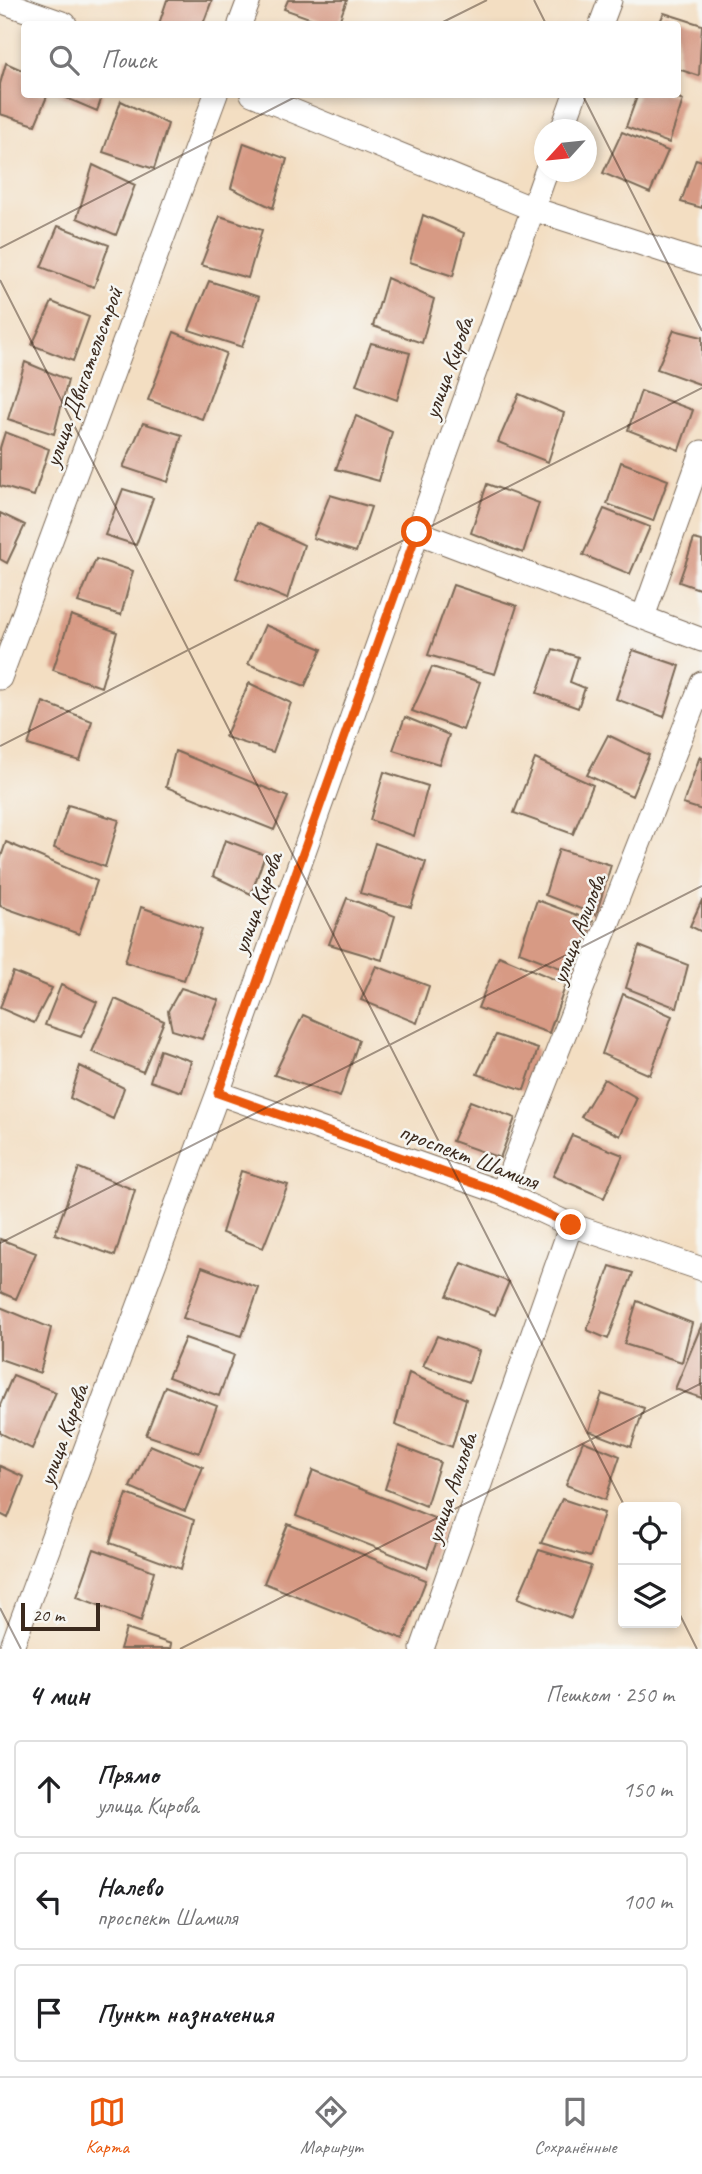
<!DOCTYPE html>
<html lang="ru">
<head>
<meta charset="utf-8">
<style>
  body { margin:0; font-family:Caveat,sans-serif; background:#f2f2f2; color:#202124 }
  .controls { position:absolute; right:21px; bottom:21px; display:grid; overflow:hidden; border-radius:7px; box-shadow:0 4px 10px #0003 }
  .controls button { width:63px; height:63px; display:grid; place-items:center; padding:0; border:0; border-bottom:2px solid #e0e0e0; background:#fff; color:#202124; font:35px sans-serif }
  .compass { position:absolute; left:534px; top:119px; width:63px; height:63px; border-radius:50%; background:#fff; box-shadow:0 4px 10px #0003; rotate:243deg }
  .scale { position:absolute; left:21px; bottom:18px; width:79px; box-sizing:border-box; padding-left:7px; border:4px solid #3b2a1e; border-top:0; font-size:19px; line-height:24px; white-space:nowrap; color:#3b2a1e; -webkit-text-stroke:5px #f6f6f2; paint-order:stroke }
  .stop { position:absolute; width:21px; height:21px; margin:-16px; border:5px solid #ea580c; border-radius:50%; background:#fff }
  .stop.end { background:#ea580c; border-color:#fff; box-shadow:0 2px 7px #0008 }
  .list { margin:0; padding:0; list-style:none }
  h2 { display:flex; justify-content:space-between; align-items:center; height:91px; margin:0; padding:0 28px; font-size:30px }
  h2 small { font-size:23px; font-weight:400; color:#757577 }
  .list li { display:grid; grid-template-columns:46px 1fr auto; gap:21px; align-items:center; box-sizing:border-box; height:98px; margin:0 14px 14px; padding:0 14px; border:2px solid #e0e0e0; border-radius:7px }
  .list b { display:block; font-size:26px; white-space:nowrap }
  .list p { margin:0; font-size:23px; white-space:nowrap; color:#757577 }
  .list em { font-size:23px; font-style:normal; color:#757577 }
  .icon { flex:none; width:38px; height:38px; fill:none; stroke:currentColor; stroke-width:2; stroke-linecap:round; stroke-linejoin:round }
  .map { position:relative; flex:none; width:702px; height:1649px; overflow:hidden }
  .search { position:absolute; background:#fff; box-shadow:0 4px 10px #0003; left:21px; right:21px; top:21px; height:77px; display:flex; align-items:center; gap:18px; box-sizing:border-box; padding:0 24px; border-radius:7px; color:#757577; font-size:26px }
  .sheet { height:427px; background:#fff }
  nav { display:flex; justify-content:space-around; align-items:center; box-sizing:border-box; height:98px; border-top:2px solid #e0e0e0; background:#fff; font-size:19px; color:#757577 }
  nav a { display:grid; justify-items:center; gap:4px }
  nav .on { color:#ea580c }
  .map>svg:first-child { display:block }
</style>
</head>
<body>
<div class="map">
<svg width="702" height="1649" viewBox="0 0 702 1649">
  <rect width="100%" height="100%" fill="#f6f6f2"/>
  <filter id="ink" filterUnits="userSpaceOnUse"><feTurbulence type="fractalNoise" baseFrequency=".0143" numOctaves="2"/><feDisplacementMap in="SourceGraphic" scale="14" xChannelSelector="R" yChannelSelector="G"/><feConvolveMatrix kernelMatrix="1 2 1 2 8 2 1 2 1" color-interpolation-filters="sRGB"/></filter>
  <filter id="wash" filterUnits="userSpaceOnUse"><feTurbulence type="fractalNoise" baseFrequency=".00686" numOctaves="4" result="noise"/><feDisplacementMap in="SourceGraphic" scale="28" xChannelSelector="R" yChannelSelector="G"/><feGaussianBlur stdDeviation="1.57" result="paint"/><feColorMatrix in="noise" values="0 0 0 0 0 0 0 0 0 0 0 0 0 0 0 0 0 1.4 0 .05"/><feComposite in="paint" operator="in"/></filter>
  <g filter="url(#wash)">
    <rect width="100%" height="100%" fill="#f3dec2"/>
    <g id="blocks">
      <path fill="#d79a84" d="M167,0H212L203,24H159Z
        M288,0H347L338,24H326L284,9Z
        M664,13L702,25L699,76L678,69V24H659Z
        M6,63L24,71V94H48L35,125L0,114V84Z
        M57,94H103L97,111Z
        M638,94H670L683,100L669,143L626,127Z
        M121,101L168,124L154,169L103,152Z
        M622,132L668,151L650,193L603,173Z
        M244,143L287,159L273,208L231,188Z
        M696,159L702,161V208L681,202Z
        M93,165L135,185L116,235L77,218Z
        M423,215L464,233L453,276L410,262Z
        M220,216L262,230L248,278L201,265Z
        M58,226L109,245L94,287L41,267Z
        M387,278L434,299L422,343L373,326Z
        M209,281L259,297L242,347L189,330Z
        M52,302L89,317L73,361L32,345Z
        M674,330L702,337V385L657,369Z
        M174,332L226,353L202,419L148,400Z
        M371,343L410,353L397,400L356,385Z
        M25,362L68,380L54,434L8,419Z
        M641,391L693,410L679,450L628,430Z
        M519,394L564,413L548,462L498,442Z
        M356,416L392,432L379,481L336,469Z
        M143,423L182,435L168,482L123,467Z
        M5,432L49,449L34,496L0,486V448Z
        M621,462L668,480L653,521L607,504Z
        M487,484L539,503L523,553L471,533Z
        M123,489L153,498L136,545L105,535Z
        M330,495L371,507L356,552L313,538Z
        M604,509L650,527L630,574L583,555Z
        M0,513L25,525L7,563L0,559Z
        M257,523L304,545L287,599L236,578Z
        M694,539L702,541V590L679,582Z
        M96,559L133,571L121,615L78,602Z
        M453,585L517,606L495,674L428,655Z
        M71,615L117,632L101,687L53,670Z
        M265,625L322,649L305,686L248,664Z
        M553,649L578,657L570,682L585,688L578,708L537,693Z
        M633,650L680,666L664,717L616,699Z
        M432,667L480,682L463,730L412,711Z
        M249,683L291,703L273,752L225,737Z
        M43,702L92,721L80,761L28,745Z
        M405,717L449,735L439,764L393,750Z
        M608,735L649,755L632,796L587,775Z
        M175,751L288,797L274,830L166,787Z
        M700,756L702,757V810L683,804Z
        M535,759L593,785L573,834L514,813Z
        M384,772L428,786L414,836L370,820Z
        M68,805L119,820L105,867L54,848Z
        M225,840L265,855L251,894L213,876Z
        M6,842L97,881L79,934L0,906V860Z
        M375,843L426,862L411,907L360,893Z
        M559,849L611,865L596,915L545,895Z
        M347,898L395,916L382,960L329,944Z
        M537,900L593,921L573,973L519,952Z
        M702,900V932L690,926Z
        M141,907L202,929L184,980L125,962Z
        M639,946L688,965L677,1008L626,988Z
        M499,956L566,984L549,1033L478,1008Z
        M376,966L429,986L417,1023L361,1000Z
        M13,972L52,988L34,1023L0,1008Z
        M61,985L97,1002L81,1037L45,1025Z
        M181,988L219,1000L202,1039L172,1030L168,1011Z
        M623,994L672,1016L650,1075L602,1054Z
        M115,999L164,1021L143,1072L92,1052Z
        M303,1015L359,1040L340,1097L274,1075Z
        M496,1035L538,1049L524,1090L477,1074Z
        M160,1050L191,1061L182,1092L150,1081Z
        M80,1066L124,1088L113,1119L70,1098Z
        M604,1079L637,1098L620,1136L581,1117Z
        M470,1101L515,1118L500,1158L452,1141Z
        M572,1135L623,1155L604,1198L553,1176Z
        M79,1168L135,1190L115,1256L55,1234Z
        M241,1171L288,1185L263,1248L222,1233Z
        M0,1239L36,1253L16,1299L0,1292Z
        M462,1263L509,1282L495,1315L447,1296Z
        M610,1266L633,1273L608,1339L587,1330Z
        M202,1267L259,1288L242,1336L183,1318Z
        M637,1301L692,1323L682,1362L624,1344Z
        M0,1307L51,1328L40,1373L0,1359Z
        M702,1324V1398L675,1389Z
        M437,1336L479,1351L469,1382L423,1366Z
        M185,1338L234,1355L219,1396L168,1377Z
        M409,1373L466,1399L452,1447L395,1425Z
        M13,1375L56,1392L32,1449L0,1433V1405Z
        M165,1386L217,1406L199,1453L146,1435Z
        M602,1394L644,1408L631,1447L589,1431Z
        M583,1441L620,1456L605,1500L566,1485Z
        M150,1445L203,1467L185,1511L130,1487Z
        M399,1446L440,1462L426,1506L385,1489Z
        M0,1466L24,1477L8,1518L0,1514Z
        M313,1470L444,1522L427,1568L296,1516Z
        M127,1494L194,1520L181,1569L110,1543Z
        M562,1499L604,1513L590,1557L541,1543Z
        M288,1524L426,1580L403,1639L264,1583Z
        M94,1549L154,1571L141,1621L77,1597Z
        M539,1550L591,1566L571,1618L518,1598Z
        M126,1629L171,1644L170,1649H120Z"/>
    </g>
  </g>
  <g filter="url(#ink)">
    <use href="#blocks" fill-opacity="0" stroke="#7b6957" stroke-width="2"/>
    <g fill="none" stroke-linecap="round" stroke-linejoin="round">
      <g stroke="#7b6957" stroke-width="25">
        <path id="minor" d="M0,1L65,24
          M240,24L249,0
          M601,24L610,0
          M252,94L533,209L702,263
          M562,130L575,94
          M417,532L702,640
          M643,617L702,452
          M0,678L216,94
          M218,1093L502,1193L571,1225L702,1269
          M502,1193L702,683
          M11,1649L218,1093L546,172
          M422,1649L571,1225"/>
      </g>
      <use href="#minor" stroke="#fff" stroke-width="23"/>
    </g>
  </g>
  <g fill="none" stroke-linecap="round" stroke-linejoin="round" filter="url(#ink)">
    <path stroke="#ea580c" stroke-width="9" d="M417,532L218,1093L502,1193L571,1225"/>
  </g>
  <path fill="none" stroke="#3b2a1e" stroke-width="2" stroke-opacity="0.45" d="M534,0L546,24M439,24L487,0M582,94L702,331M0,248L301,94M0,280L625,1507M0,746L702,388M0,1243L702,886M676,1607L697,1649M0,1608L21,1649M180,1649L702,1383"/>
  <g text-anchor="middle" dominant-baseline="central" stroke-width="5" stroke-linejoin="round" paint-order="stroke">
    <g font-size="24" fill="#3b2a1e" stroke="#f6f6f2">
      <text transform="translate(448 368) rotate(-70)">улица Кирова</text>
      <text transform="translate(83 377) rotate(-70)">улица Двигательстрой</text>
      <text transform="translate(257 903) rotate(-70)">улица Кирова</text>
      <text transform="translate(578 929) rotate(-69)">улица Алилова</text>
      <text transform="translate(469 1156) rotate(21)">проспект Шамиля</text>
      <text transform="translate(63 1435) rotate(-70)">улица Кирова</text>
      <text transform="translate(451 1488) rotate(-71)">улица Алилова</text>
    </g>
  </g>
</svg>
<div class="controls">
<button><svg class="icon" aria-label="locate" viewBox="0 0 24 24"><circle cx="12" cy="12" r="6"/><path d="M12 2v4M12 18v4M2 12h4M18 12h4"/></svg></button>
<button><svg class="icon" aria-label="layers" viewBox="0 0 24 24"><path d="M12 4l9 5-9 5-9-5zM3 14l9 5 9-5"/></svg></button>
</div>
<svg class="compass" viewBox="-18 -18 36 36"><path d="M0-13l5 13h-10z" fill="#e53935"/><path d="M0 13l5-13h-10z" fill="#757577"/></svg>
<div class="scale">20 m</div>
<div class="stop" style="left:417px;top:532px"></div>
<div class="stop end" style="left:571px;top:1225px"></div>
<div class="search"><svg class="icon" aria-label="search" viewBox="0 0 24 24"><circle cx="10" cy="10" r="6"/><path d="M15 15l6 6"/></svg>Поиск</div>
</div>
<section class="sheet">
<h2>4 мин<small>Пешком · 250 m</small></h2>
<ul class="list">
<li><svg class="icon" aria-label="ahead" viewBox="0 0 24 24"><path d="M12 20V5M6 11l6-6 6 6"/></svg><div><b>Прямо</b><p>улица Кирова</p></div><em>150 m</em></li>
<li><svg class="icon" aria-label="left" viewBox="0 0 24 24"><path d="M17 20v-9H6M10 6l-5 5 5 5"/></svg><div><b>Налево</b><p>проспект Шамиля</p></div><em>100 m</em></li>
<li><svg class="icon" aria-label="arrive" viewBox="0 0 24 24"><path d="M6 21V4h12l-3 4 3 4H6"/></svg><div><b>Пункт назначения</b></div></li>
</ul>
</section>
<nav>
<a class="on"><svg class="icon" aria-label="map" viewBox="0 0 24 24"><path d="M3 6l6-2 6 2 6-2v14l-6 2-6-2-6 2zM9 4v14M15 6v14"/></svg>Карта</a>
<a><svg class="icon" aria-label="directions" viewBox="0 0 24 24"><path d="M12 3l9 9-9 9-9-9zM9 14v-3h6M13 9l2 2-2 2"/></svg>Маршрут</a>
<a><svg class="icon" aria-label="saved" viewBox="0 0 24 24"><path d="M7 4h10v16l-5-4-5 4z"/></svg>Сохранённые</a>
</nav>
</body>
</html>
